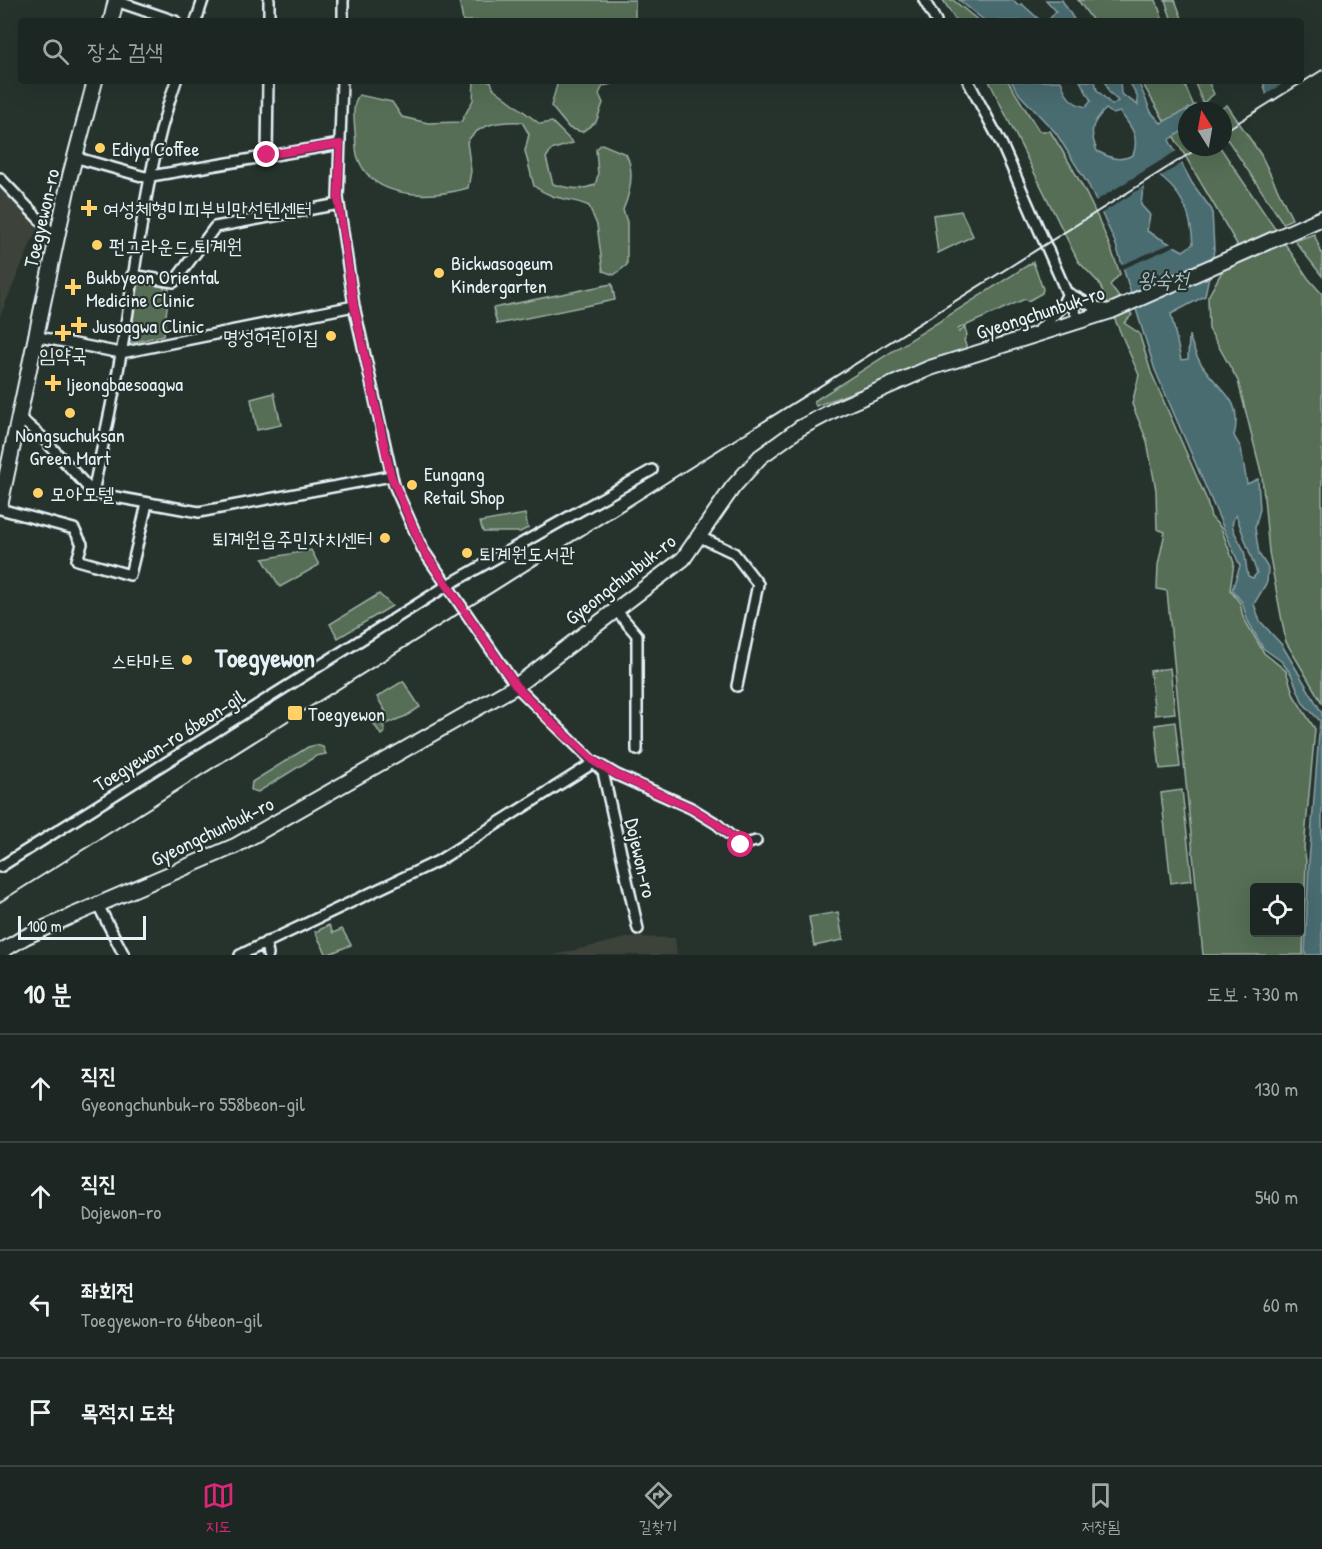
<!DOCTYPE html>
<html lang="ko">
<head>
<meta charset="utf-8">
<style>
  body { margin:0; font-family:"Patrick Hand","Poor Story",sans-serif; background:#252e2a; color:#f1f3f6 }
  .controls { position:absolute; right:18px; bottom:18px; display:grid; overflow:hidden; border-radius:6px; box-shadow:0 6px 24px #0002 }
  .controls button { width:54px; height:54px; display:grid; place-items:center; padding:0; border:0; border-bottom:2px solid #3a4340; background:#1c2622; color:#f1f3f6; font:30px sans-serif }
  .compass { position:absolute; left:1178px; top:102px; width:54px; height:54px; border-radius:50%; background:#1c2622; box-shadow:0 6px 24px #0002; rotate:349deg }
  .scale { position:absolute; left:18px; bottom:15px; width:128px; box-sizing:border-box; padding-left:6px; border:3px solid #e8f1f8; border-top:0; font-size:16px; line-height:21px; white-space:nowrap; color:#e8f1f8; -webkit-text-stroke:4px #26332d; paint-order:stroke }
  .stop { position:absolute; width:18px; height:18px; margin:-14px; border:4px solid #db2777; border-radius:50%; background:#fff }
  .stop.end { background:#db2777; border-color:#fff; box-shadow:0 2px 6px #0008 }
  .list { margin:0; padding:0; list-style:none }
  h2 { display:flex; justify-content:space-between; align-items:center; height:78px; margin:0; padding:0 24px; font-size:26px }
  h2 small { font-size:20px; font-weight:400; color:#a0a5a5 }
  .list li { display:grid; grid-template-columns:39px 1fr auto; gap:18px; align-items:center; box-sizing:border-box; height:108px; padding:0 24px; border-top:2px solid #3a4340 }
  .list b { display:block; font-size:22px; white-space:nowrap }
  .list p { margin:0; font-size:20px; white-space:nowrap; color:#a0a5a5 }
  .list em { font-size:20px; font-style:normal; color:#a0a5a5 }
  .icon { flex:none; width:33px; height:33px; fill:none; stroke:currentColor; stroke-width:2; stroke-linecap:round; stroke-linejoin:round }
  .map { position:relative; flex:none; width:1322px; height:955px; overflow:hidden }
  .search { position:absolute; background:#1c2622; box-shadow:0 6px 24px #0002; left:18px; right:18px; top:18px; height:66px; display:flex; align-items:center; gap:15px; box-sizing:border-box; padding:0 21px; border-radius:6px; color:#a0a5a5; font-size:22px }
  .sheet { height:510px; background:#1c2622 }
  nav { display:flex; justify-content:space-around; align-items:center; box-sizing:border-box; height:84px; border-top:2px solid #3a4340; background:#1c2622; font-size:16px; color:#a0a5a5 }
  nav a { display:grid; justify-items:center; gap:3px }
  nav .on { color:#db2777 }
  .map>svg:first-child { display:block }
</style>
</head>
<body>
<div class="map">
<svg width="1322" height="955" viewBox="0 0 1322 955">
  <rect width="100%" height="100%" fill="#26332d"/>
  <filter id="ink" filterUnits="userSpaceOnUse"><feTurbulence type="fractalNoise" baseFrequency=".0167" numOctaves="2"/><feDisplacementMap in="SourceGraphic" scale="12" xChannelSelector="R" yChannelSelector="G"/><feConvolveMatrix kernelMatrix="1 2 1 2 8 2 1 2 1" color-interpolation-filters="sRGB"/></filter>
  <g filter="url(#ink)">
    <path fill="#3c423a" d="M0,185L39,224L0,316Z
      M631,937L675,938L677,955H554Z"/>
    <path fill="#546e54" stroke="#9eb0a6" stroke-width="1.5" fill-rule="evenodd" d="M459,0H635V18L631,21H463Z
      M943,0H953L979,21H956Z
      M1078,0H1156L1163,21H1093Z
      M1165,0H1175L1183,21H1172Z
      M474,81H491L493,88L540,124L552,122L573,143L551,150L546,158L553,184C567,188 580,191 595,185L598,175L596,149L602,144L626,154C635,171 630,193 623,210L627,222V265L614,275L603,271L597,225L589,206C568,196 557,203 534,186L525,151L529,134L522,122C501,121 479,123 467,142L471,171L468,188C432,198 373,201 358,158C355,150 356,139 355,131C354,119 352,104 359,95L392,102L402,117L428,123L461,122L473,100Z
      M558,81H619L620,82L603,86L599,94L603,103L596,122L582,132L569,128L551,106Z
      M989,81H1008L1039,131H1050C1081,180 1101,219 1120,274L1110,285L1132,315L1124,323L1139,333L1151,372L1206,498L1211,517L1221,528L1234,563L1230,590L1240,603L1243,617L1264,653L1286,671L1294,696L1315,729L1304,848L1306,861L1303,955H1203L1167,591L1157,589L1158,565L1165,532L1157,529L1156,490L1147,441L1132,404L1139,375L1099,283L1078,261ZM1254,888H1300V933H1254Z
      M1141,81H1183L1196,111H1187V147H1220L1308,278L1322,294V703L1286,642L1269,552L1262,476L1238,381L1209,329L1208,297L1237,244Z
      M1194,81H1208L1214,94L1203,103Z
      M1227,105L1261,155L1292,219L1283,223L1223,133V111H1218Z
      M961,211L973,236L938,253L933,215Z
      M1314,234L1322,254V276L1295,241Z
      M1033,262L1043,289L1042,293L1028,301L1025,299L958,329L959,332L965,328L967,335L964,340L967,349L816,406L814,401Z
      M137,282L169,288L164,335L128,344L125,342Z
      M612,284L615,300L497,324L493,308Z
      M274,393L281,425L257,430L251,399Z
      M525,514L528,528L520,532H483L480,522Z
      M311,550L319,565L280,587L263,559Z
      M379,594L392,606L338,638L330,624Z
      M1170,668L1175,713L1155,715L1150,671Z
      M403,681L420,707L406,716L383,725L385,732L381,735L372,721L386,712L377,697Z
      M1175,722L1180,767L1160,769L1155,725Z
      M316,745L323,747L326,754L316,756L258,792L251,790L252,782L308,747Z
      M1182,790L1192,880L1171,883L1161,793Z
      M838,912L843,940L814,946L809,917Z
      M329,925L333,933L342,929L351,945L327,955L315,932Z"/>
    <path fill="#4a6c71" stroke="#89a1a7" stroke-width="1.5" fill-rule="evenodd" d="M959,0H1013L1017,5L1022,4L1041,21H985Z
      M1046,0H1062L1075,21H1048L1056,11Z
      M1011,81H1061C1066,96 1070,103 1086,107L1091,101L1080,81H1095L1097,90L1112,105L1118,101L1109,92L1105,81H1120L1121,94L1138,105L1137,96L1129,81H1138L1151,112L1161,123L1195,105L1199,111H1187V128L1169,140L1192,183L1212,210L1214,250L1205,296L1171,314L1181,360L1188,359L1189,335C1192,344 1195,354 1200,362C1218,392 1244,396 1234,436L1241,448L1247,484L1258,479L1260,509L1255,528L1259,554L1268,568L1267,582L1254,604L1260,621L1282,645L1322,713V955H1305L1309,862L1320,721L1303,703L1291,674L1281,661L1263,648L1247,619L1242,602L1232,590L1240,566L1155,370L1115,242L1089,186L1056,133L1020,95ZM1106,109L1113,114L1120,112C1131,126 1140,137 1133,155C1119,162 1110,158 1097,151C1089,131 1091,123 1106,109ZM1155,173C1182,191 1191,212 1193,244L1183,251L1147,231L1150,215L1141,205L1144,179ZM1236,515L1257,573L1253,578L1248,576C1246,568 1246,559 1244,551C1240,539 1226,527 1236,515Z
      M1263,81H1291L1268,101Z"/>
    <path fill="#26332d" d="M1287,81H1294L1292,94L1266,104L1264,96Z
      M1178,150L1184,162L1158,178L1155,176L1147,181L1146,185L1099,215L1094,202Z
      M1172,243L1177,245L1120,270L1119,266Z"/>
    <g fill="none" stroke-linecap="round" stroke-linejoin="round">
      <g stroke="#e8f1f8" stroke-width="14">
        <path id="street" d="M924,0L936,21
          M116,1L175,21
          M196,21L203,0
          M269,21V0
          M343,21V0
          M342,81L338,198L354,306L394,485L423,550L516,686L603,772L638,929
          M968,81L1002,145L1079,321
          M267,155L268,81
          M74,157L145,177L340,144
          M0,178L56,237
          M132,275L174,282L215,227L339,204
          M1038,331L1061,308L1068,293L1092,306L1109,310
          M34,336L121,353L354,306
          M20,418L43,438L93,493L199,512L391,476
          M93,493C102,447 113,401 121,354C137,263 145,169 176,81
          M0,509L74,529L82,544L77,560L130,575L147,504
          M700,537L734,553L758,584L737,686
          M615,609L637,635V750
          M0,867L448,585L652,470
          M98,905L124,955
          M266,942L268,955
          M240,955L438,861L595,762L617,775L691,808L717,824L741,845L756,841"/>
      </g>
      <g stroke="#e8f1f8" stroke-width="18">
        <path id="secondary" d="M111,21L116,0
          M0,506L70,176L95,81
          M0,952L25,937L69,917L235,846L516,686L683,559L733,487L760,457L800,428L836,409L930,368L1111,311L1322,218"/>
      </g>
      <use href="#street" stroke="#26332d" stroke-width="9"/>
      <use href="#secondary" stroke="#26332d" stroke-width="14"/>
      <path stroke="#e8f1f8" stroke-width="2" d="M1223,132L1322,70
        M0,902L1200,147"/>
    </g>
  </g>
  <g fill="none" stroke-linecap="round" stroke-linejoin="round" filter="url(#ink)">
    <path stroke="#db2777" stroke-width="8" d="M267,155L340,144L338,198L354,306L391,476L423,550L516,686L550,721L595,762L617,775L691,808L717,824L741,845"/>
  </g>
  <g fill="#ffd166" stroke="#26332d" stroke-width="2">
    <circle cx="100" cy="148" r="6"/>
    <path d="M86 199h6v6h6v6h-6v6h-6v-6h-6v-6h6z"/>
    <circle cx="97" cy="245" r="6"/>
    <circle cx="439" cy="273" r="6"/>
    <path d="M70 278h6v6h6v6h-6v6h-6v-6h-6v-6h6z"/>
    <path d="M76 316h6v6h6v6h-6v6h-6v-6h-6v-6h6z"/>
    <path d="M60 324h6v6h6v6h-6v6h-6v-6h-6v-6h6z"/>
    <circle cx="331" cy="336" r="6"/>
    <path d="M50 374h6v6h6v6h-6v6h-6v-6h-6v-6h6z"/>
    <circle cx="70" cy="413" r="6"/>
    <circle cx="412" cy="485" r="6"/>
    <circle cx="38" cy="493" r="6"/>
    <circle cx="385" cy="538" r="6"/>
    <circle cx="467" cy="553" r="6"/>
    <circle cx="187" cy="660" r="6"/>
    <rect x="287" y="705" width="16" height="16" rx="3"/>
  </g>
  <g text-anchor="middle" dominant-baseline="central" stroke-width="4.5" stroke-linejoin="round" paint-order="stroke">
    <g font-size="20" fill="#e8f1f8" stroke="#26332d" text-anchor="start">
      <text x="112" y="148">Ediya Coffee</text>
      <text x="103" y="208">여성체형미피부비만선텐센터</text>
      <text x="109" y="245">펀그라운드 퇴계원</text>
      <text x="451" y="262">Bickwasogeum<tspan x="451" dy="23">Kindergarten</tspan></text>
      <text x="86" y="276">Bukbyeon Oriental<tspan x="86" dy="23">Medicine Clinic</tspan></text>
      <text x="92" y="325">Jusoagwa Clinic</text>
      <text x="319" y="336" text-anchor="end">명성어린이집</text>
      <text x="63" y="354" text-anchor="middle">임약국</text>
      <text x="66" y="383">Ijeongbaesoagwa</text>
      <text x="70" y="434" text-anchor="middle">Nongsuchuksan<tspan x="70" dy="23">Green Mart</tspan></text>
      <text x="424" y="473">Eungang<tspan x="424" dy="23">Retail Shop</tspan></text>
      <text x="50" y="493">모아모텔</text>
      <text x="373" y="538" text-anchor="end">퇴계원읍주민자치센터</text>
      <text x="479" y="553">퇴계원도서관</text>
      <text x="175" y="660" text-anchor="end">스타마트</text>
      <text x="308" y="713">Toegyewon</text>
    </g>
    <g font-size="20" fill="#e8f1f8" stroke="#26332d">
      <text transform="translate(41 218) rotate(-77)">Toegyewon-ro</text>
      <text transform="translate(1040 312) rotate(-18)">Gyeongchunbuk-ro</text>
      <text transform="translate(620 579) rotate(-38)">Gyeongchunbuk-ro</text>
      <text transform="translate(169 740) rotate(-32)">Toegyewon-ro 6beon-gil</text>
      <text transform="translate(212 831) rotate(-26)">Gyeongchunbuk-ro</text>
      <text transform="translate(641 858) rotate(77)">Dojewon-ro</text>
    </g>
    <g font-size="21" font-style="italic" fill="#a9bcc2" stroke="#26332d">
      <text x="1163" y="279">왕숙천</text>
    </g>
    <g font-size="26" font-weight="bold" fill="#e8f1f8" stroke="#26332d">
      <text x="265" y="657">Toegyewon</text>
    </g>
  </g>
</svg>
<div class="controls">
<button><svg class="icon" aria-label="locate" viewBox="0 0 24 24"><circle cx="12" cy="12" r="6"/><path d="M12 2v4M12 18v4M2 12h4M18 12h4"/></svg></button>
</div>
<svg class="compass" viewBox="-18 -18 36 36"><path d="M0-13l5 13h-10z" fill="#e53935"/><path d="M0 13l5-13h-10z" fill="#a0a5a5"/></svg>
<div class="scale">100 m</div>
<div class="stop" style="left:741px;top:845px"></div>
<div class="stop end" style="left:267px;top:155px"></div>
<div class="search"><svg class="icon" aria-label="search" viewBox="0 0 24 24"><circle cx="10" cy="10" r="6"/><path d="M15 15l6 6"/></svg>장소 검색</div>
</div>
<section class="sheet">
<h2>10 분<small>도보 · 730 m</small></h2>
<ul class="list">
<li><svg class="icon" aria-label="ahead" viewBox="0 0 24 24"><path d="M12 20V5M6 11l6-6 6 6"/></svg><div><b>직진</b><p>Gyeongchunbuk-ro 558beon-gil</p></div><em>130 m</em></li>
<li><svg class="icon" aria-label="ahead" viewBox="0 0 24 24"><path d="M12 20V5M6 11l6-6 6 6"/></svg><div><b>직진</b><p>Dojewon-ro</p></div><em>540 m</em></li>
<li><svg class="icon" aria-label="left" viewBox="0 0 24 24"><path d="M17 20v-9H6M10 6l-5 5 5 5"/></svg><div><b>좌회전</b><p>Toegyewon-ro 64beon-gil</p></div><em>60 m</em></li>
<li><svg class="icon" aria-label="arrive" viewBox="0 0 24 24"><path d="M6 21V4h12l-3 4 3 4H6"/></svg><div><b>목적지 도착</b></div></li>
</ul>
</section>
<nav>
<a class="on"><svg class="icon" aria-label="map" viewBox="0 0 24 24"><path d="M3 6l6-2 6 2 6-2v14l-6 2-6-2-6 2zM9 4v14M15 6v14"/></svg>지도</a>
<a><svg class="icon" aria-label="directions" viewBox="0 0 24 24"><path d="M12 3l9 9-9 9-9-9zM9 14v-3h6M13 9l2 2-2 2"/></svg>길찾기</a>
<a><svg class="icon" aria-label="saved" viewBox="0 0 24 24"><path d="M7 4h10v16l-5-4-5 4z"/></svg>저장됨</a>
</nav>
</body>
</html>
